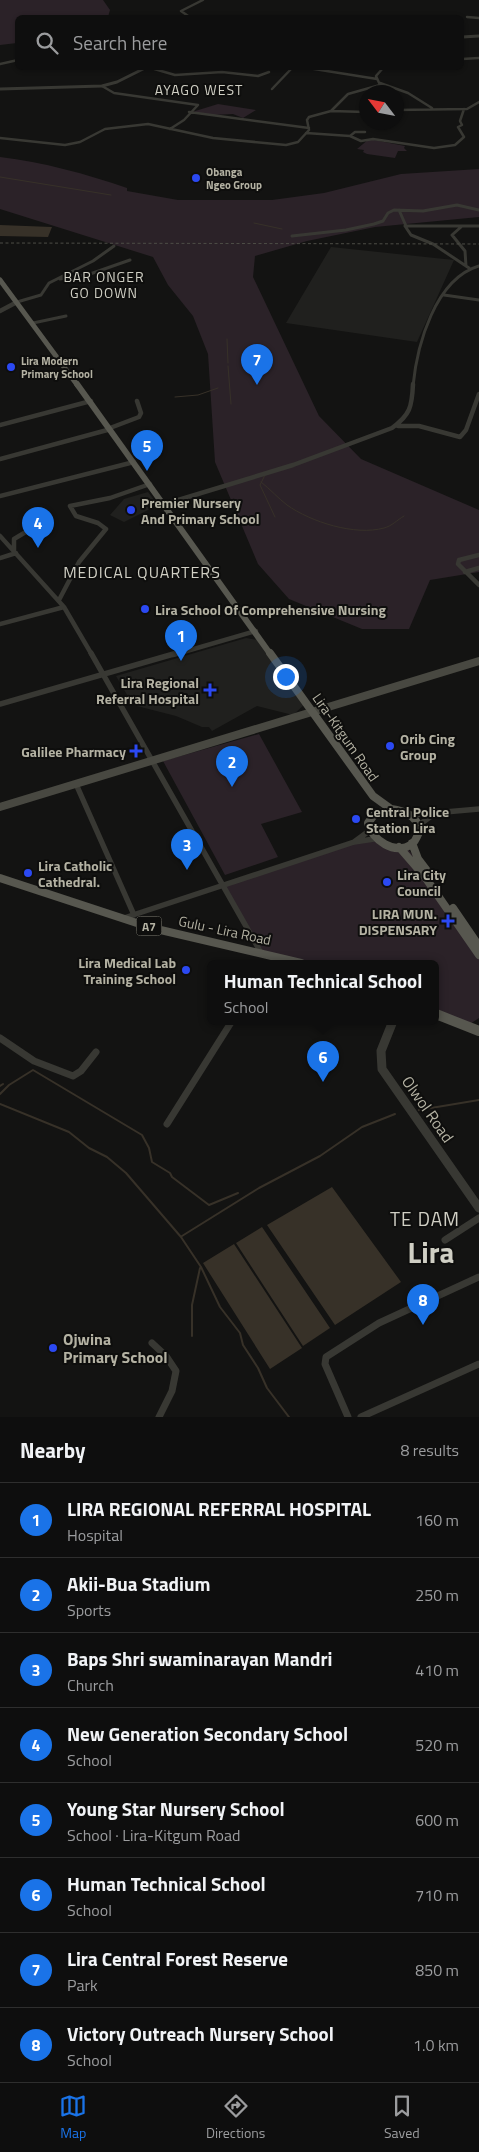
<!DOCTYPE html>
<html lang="en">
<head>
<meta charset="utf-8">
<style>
  body { margin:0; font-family:"Titillium Web",sans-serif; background:#171717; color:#f1f3f6 }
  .compass { position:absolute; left:359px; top:85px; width:45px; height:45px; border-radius:50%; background:#0e0e0e; box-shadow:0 1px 4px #0004; rotate:302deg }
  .you { position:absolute; left:285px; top:676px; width:18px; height:18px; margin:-12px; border:4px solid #fff; border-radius:50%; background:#1a73e8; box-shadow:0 0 0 8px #1a73e833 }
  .badge { display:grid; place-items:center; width:32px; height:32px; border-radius:50%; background:#1a73e8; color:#fff; font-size:16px; font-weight:700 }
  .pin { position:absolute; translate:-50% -41px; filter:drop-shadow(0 1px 2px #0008) }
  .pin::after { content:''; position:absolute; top:26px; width:18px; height:15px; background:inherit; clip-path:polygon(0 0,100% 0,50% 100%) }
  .popup { position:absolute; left:207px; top:960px; width:232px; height:65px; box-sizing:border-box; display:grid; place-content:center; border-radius:8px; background:#0e0e0e; filter:drop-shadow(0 1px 4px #0005); font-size:16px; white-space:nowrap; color:#9b9c9e }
  .popup b { font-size:19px; color:#f1f3f6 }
  .popup::after { content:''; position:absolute; left:50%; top:100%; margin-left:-10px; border:10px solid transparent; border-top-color:#0e0e0e }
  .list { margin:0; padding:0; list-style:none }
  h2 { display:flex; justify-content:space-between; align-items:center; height:65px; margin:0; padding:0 20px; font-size:21px }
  h2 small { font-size:16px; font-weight:400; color:#9b9c9e }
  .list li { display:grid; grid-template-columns:32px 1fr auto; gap:15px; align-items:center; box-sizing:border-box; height:75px; padding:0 20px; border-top:1px solid #2e2e2e }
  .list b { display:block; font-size:19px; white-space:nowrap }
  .list p { margin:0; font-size:16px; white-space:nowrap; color:#9b9c9e }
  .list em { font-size:16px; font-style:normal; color:#9b9c9e }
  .icon { flex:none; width:28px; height:28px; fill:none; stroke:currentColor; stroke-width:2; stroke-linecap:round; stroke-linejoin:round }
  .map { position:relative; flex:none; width:479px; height:1417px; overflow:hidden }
  .search { position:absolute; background:#0e0e0e; box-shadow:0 1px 4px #0004; left:15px; right:15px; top:15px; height:55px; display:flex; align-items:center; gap:12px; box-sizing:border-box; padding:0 18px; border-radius:8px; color:#9b9c9e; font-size:19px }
  .sheet { height:665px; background:#0e0e0e }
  nav { display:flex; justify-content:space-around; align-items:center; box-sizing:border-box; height:70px; border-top:1px solid #2e2e2e; background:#0e0e0e; font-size:14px; color:#9b9c9e }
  nav a { display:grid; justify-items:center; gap:2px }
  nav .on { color:#1a73e8 }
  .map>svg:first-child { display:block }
</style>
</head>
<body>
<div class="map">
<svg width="479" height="1417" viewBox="0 0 479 1417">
  <rect width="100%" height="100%" fill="#131312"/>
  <path fill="#20201e" d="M331,247L454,260L417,342L286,323Z
    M148,492L158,505L124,522L110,515L124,499Z
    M246,638L258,640L305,704L293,715L257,706L212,731L209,727H202L176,716L133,705L116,676Z"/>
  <path fill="#2b2228" d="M0,0H103L110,10L108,17L18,18L17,43L0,45Z
    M218,104L256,110L243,118L233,114L212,115L192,112Z
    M369,139L405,146L404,148L407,151H398L395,158L367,154L363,152L364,150L357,149Z
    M0,157C43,162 86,174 127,188V191L178,200H272L324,193L401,174L479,169V217L375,227L307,241L255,256L253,277L319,416L361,459L479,510V572L430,580L409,629H362L289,599L258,564L215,462L208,354L193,316L168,285L153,257L0,209Z
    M259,734L302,812L261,824L278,857L225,875L163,761Z
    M372,838L383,845L406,846L479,949V1018L467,1026L436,1014V963H300L264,953L222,886Z"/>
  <path fill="#373128" d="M0,225L52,227L48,237L0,236Z
    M332,1187L401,1282L335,1325L267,1225Z
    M262,1227L330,1328L303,1346L236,1243Z
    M234,1244L302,1348L270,1369L203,1263Z"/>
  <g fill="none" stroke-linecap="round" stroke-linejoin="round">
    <path stroke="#373128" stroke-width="1" d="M0,177L111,195
      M254,223L282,229
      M227,339L228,363
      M228,366L231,404
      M175,397L198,395L218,388
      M265,475L260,485L275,517
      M261,482C270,489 279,499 287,505C311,522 355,536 384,528C392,526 397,520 404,516"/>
    <path stroke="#373128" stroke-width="2" d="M0,1086L3,1084
      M0,1094L9,1085L33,1070L142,1135L149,1148L152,1162L170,1173L172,1177L209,1205L238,1193
      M0,1104L69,1132L89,1148L107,1157L126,1173L181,1237L201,1267L220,1307L240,1333L243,1345L258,1368L267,1388L289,1417
      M419,1110L479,1100
      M182,1236L259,1188L320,1156L362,1127L395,1114
      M192,1336V1305L200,1268"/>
    <path stroke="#383833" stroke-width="2.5" d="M467,17L479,18
      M191,18L181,11L203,0
      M462,59L479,58
      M0,64L18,60
      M151,68L175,75L222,72L258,76L269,72
      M308,68L377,79
      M380,83L408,93L432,108
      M102,86L114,93L198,105L184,120L170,129
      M272,89L292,68
      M396,110L467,109L479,102
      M331,111L348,94L380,85L376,76L383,68
      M189,112L309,128
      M306,133L350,136L361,141L373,139L434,148L455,145L464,137L458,127L462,125L460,121L464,109
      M350,136L355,132H365
      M0,138L65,145L80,142L105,129L148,124L213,138L286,145L298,142L309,130L307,120L309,117L331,111L366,112"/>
    <path stroke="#383833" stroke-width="3" d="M399,210L406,226
      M461,227L452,235L465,251L466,266
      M292,236L346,230L374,224L383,221L388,213L394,210L423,211L457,205L479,210
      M469,268L433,244L411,235L405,226H479
      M60,279L90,274L130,260
      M444,295L479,300
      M17,302L41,295L49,283L93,261L114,246
      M33,323L66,316
      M413,386C417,345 435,279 479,266"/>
    <path stroke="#383833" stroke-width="4.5" d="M0,425L91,401
      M398,426H419L460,437L466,430L479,394
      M110,428L139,417L141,413L137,401
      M0,459L111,429
      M0,496L134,462
      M165,504L293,465L392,428C410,415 412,407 413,384
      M0,536L64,607L92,655
      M14,551V539L29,530
      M479,555L459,560L458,564L479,585
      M0,558L16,553
      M465,572L479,568
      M59,600L79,562L106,529L98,523L76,516L70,506L110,498L150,484
      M0,624L64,607
      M173,655L256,631"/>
    <path stroke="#383833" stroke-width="5.5" d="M91,653L260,951
      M0,704L177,653
      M76,784L134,915
      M411,815L479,809
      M419,825L434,814
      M354,842L369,831
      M124,918L354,842L374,839"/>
    <path stroke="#383833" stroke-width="7" d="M0,1038L34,1061L73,1076L81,1071L96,1052
      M167,1124L232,1021
      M445,1240L479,1218
      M152,1343L166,1356L176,1371L172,1391L159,1417
      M348,1417L325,1364L326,1357L379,1323L479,1277
      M361,1417L479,1364"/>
    <path stroke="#383833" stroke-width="3" d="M462,37L479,36
      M0,89L102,86L117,82L145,68"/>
    <path stroke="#383833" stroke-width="4.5" d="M0,311L17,302"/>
    <path stroke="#383833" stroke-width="9" d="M393,1021L381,1051L382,1069L479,1208"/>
    <path stroke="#484841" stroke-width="8" d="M0,807L479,661"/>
    <path stroke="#57574f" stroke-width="5" d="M0,280L78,386"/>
    <path stroke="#57574f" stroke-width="6" d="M77,384L271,655"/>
    <path stroke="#57574f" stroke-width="8" d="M270,653L373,796L391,809
      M391,809C405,811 416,815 420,830C418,834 416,841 412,844C395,856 372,840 368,823L374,815Z
      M412,843L418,859L431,876
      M399,847L425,877L479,955
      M0,878L152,928L301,963
      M453,908L479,946"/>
    <path stroke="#57574f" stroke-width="10" d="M436,1014L479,1031"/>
    <path stroke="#4d4d46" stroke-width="1" stroke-dasharray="3 2.5" stroke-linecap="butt" d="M0,243L479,244"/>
  </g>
  <g fill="#2b49f2" stroke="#0e0e0d" stroke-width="2">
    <circle cx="196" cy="178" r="5"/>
    <circle cx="11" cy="367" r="5"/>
    <circle cx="131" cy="510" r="5"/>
    <circle cx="145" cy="609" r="5"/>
    <path d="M207.5 682.5h5v5h5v5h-5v5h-5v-5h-5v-5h5z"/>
    <circle cx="390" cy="746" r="5"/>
    <path d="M133.5 743.5h5v5h5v5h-5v5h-5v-5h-5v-5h5z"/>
    <circle cx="356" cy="819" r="5"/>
    <circle cx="28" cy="873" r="5"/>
    <circle cx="387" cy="882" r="5"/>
    <path d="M445.5 913.5h5v5h5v5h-5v5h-5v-5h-5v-5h5z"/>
    <circle cx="186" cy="970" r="5"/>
    <circle cx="53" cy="1348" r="5"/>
  </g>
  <g text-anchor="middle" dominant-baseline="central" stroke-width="4" stroke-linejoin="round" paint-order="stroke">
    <g font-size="11" font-weight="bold" fill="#b4b2a3" stroke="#0e0e0d" text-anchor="start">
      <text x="206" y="172">Obanga<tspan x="206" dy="13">Ngeo Group</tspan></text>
      <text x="21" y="361">Lira Modern<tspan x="21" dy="13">Primary School</tspan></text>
    </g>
    <rect fill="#0e0e0d" stroke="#828176" stroke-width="1" x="136.5" y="916.5" width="25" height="19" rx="4"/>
    <g font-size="12" font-weight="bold" fill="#b4b2a3">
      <text x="149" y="926">A7</text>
    </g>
    <g font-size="14" letter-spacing="1" fill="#d0cfc4" stroke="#0e0e0d">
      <text x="199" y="89">AYAGO WEST</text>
      <text x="104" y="276">BAR ONGER<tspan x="104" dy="16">GO DOWN</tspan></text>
    </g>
    <g font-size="14" font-weight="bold" fill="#b4b2a3" stroke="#0e0e0d" text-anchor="start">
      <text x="141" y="502">Premier Nursery<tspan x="141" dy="16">And Primary School</tspan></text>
      <text x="155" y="609">Lira School Of Comprehensive Nursing</text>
      <text x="199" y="682" text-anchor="end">Lira Regional<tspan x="199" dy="16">Referral Hospital</tspan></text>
      <text x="400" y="738">Orib Cing<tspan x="400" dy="16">Group</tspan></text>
      <text x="126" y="751" text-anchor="end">Galilee Pharmacy</text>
      <text x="366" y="811">Central Police<tspan x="366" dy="16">Station Lira</tspan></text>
      <text x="38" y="865">Lira Catholic<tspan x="38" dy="16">Cathedral.</tspan></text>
      <text x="397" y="874">Lira City<tspan x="397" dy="16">Council</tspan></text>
      <text x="437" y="913" text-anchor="end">LIRA MUN.<tspan x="437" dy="16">DISPENSARY</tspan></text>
      <text x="176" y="962" text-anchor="end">Lira Medical Lab<tspan x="176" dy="16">Training School</tspan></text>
    </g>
    <g font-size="14" fill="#b4b2a3" stroke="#0e0e0d">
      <text transform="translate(346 737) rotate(55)">Lira-Kitgum Road</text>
      <text transform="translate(225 930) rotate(12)">Gulu - Lira Road</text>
    </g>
    <g font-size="16" letter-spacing="1" fill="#d0cfc4" stroke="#0e0e0d">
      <text x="142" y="572">MEDICAL QUARTERS</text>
    </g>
    <g font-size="16" fill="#b4b2a3" stroke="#0e0e0d">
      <text transform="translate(428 1109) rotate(55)">Olwol Road</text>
    </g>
    <g font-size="16" font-weight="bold" fill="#b4b2a3" stroke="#0e0e0d" text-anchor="start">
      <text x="63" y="1339">Ojwina<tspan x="63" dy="18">Primary School</tspan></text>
    </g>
    <g font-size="19" letter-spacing="1" fill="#d0cfc4" stroke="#0e0e0d">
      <text x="425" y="1218">TE DAM</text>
    </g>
    <g font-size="29" font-weight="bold" fill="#d0cfc4" stroke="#0e0e0d">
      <text x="431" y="1252">Lira</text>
    </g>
  </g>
</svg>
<svg class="compass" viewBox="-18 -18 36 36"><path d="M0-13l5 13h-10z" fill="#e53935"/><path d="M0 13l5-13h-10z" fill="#9b9c9e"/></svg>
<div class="you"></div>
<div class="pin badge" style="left:181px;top:661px">1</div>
<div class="pin badge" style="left:232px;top:787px">2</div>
<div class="pin badge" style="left:187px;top:870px">3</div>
<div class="pin badge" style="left:38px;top:548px">4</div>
<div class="pin badge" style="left:147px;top:471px">5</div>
<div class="pin badge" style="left:323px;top:1082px">6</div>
<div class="popup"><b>Human Technical School</b>School</div>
<div class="pin badge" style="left:257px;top:385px">7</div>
<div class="pin badge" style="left:423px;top:1325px">8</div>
<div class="search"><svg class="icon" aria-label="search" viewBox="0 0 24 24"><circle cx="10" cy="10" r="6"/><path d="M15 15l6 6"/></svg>Search here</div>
</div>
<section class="sheet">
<h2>Nearby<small>8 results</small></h2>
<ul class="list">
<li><span class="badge">1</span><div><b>LIRA REGIONAL REFERRAL HOSPITAL</b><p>Hospital</p></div><em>160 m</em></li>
<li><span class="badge">2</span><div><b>Akii-Bua Stadium</b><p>Sports</p></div><em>250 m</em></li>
<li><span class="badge">3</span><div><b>Baps Shri swaminarayan Mandri</b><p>Church</p></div><em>410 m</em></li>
<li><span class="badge">4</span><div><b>New Generation Secondary School</b><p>School</p></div><em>520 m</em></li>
<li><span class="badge">5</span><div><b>Young Star Nursery School</b><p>School · Lira-Kitgum Road</p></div><em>600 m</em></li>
<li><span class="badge">6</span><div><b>Human Technical School</b><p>School</p></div><em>710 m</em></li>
<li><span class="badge">7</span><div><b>Lira Central Forest Reserve</b><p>Park</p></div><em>850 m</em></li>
<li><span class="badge">8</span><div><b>Victory Outreach Nursery School</b><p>School</p></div><em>1.0 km</em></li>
</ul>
</section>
<nav>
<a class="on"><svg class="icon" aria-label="map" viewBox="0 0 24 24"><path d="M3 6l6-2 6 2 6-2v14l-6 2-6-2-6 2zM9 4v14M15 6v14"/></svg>Map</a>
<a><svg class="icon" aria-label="directions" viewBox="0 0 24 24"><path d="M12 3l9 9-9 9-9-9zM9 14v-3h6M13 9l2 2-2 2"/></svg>Directions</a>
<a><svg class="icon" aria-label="saved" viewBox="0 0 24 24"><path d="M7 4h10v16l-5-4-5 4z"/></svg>Saved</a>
</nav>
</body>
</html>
